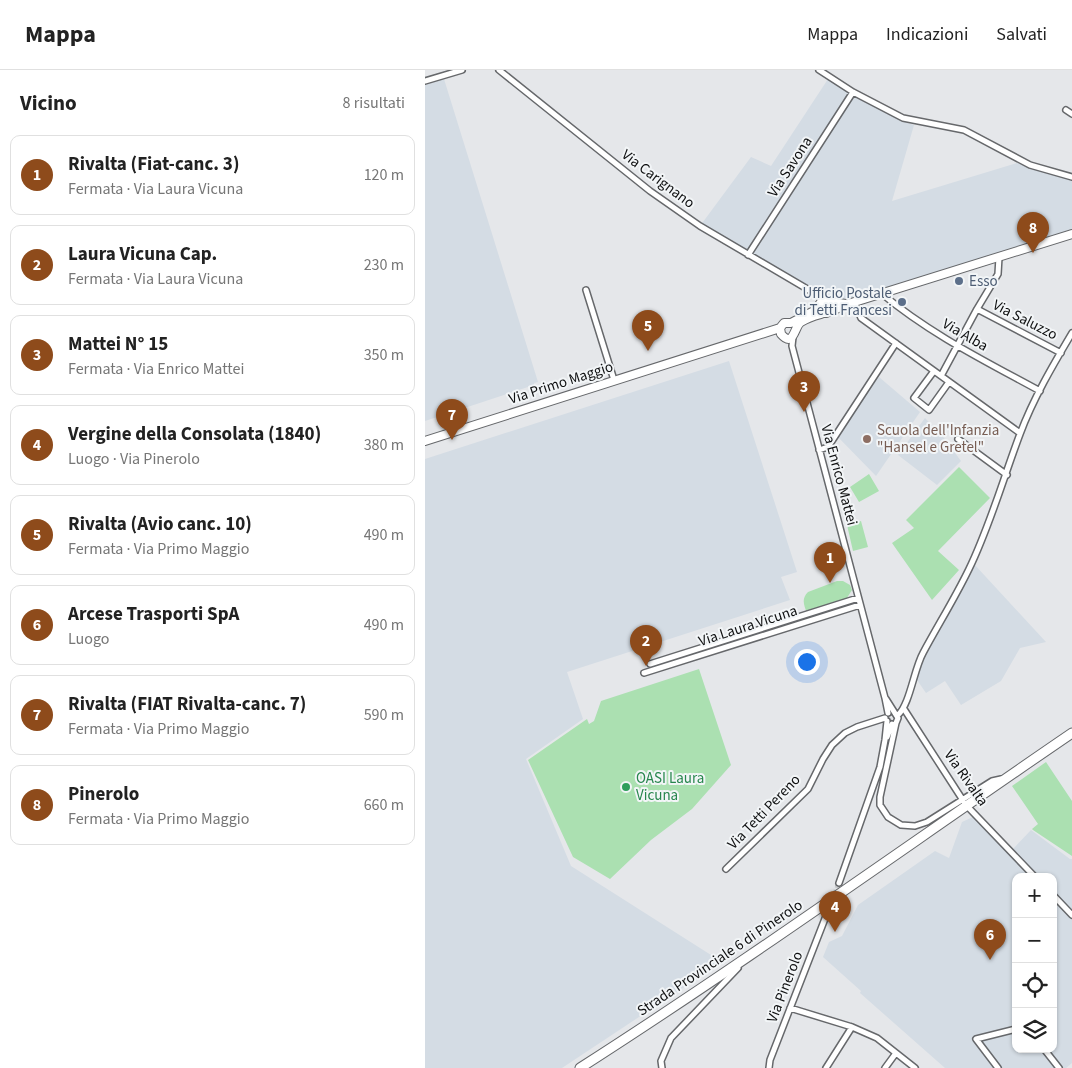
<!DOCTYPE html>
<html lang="it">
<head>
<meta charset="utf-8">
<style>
  body { margin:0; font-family:"Source Sans 3",sans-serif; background:#f6f6f6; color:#222 }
  .controls { position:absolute; right:15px; bottom:15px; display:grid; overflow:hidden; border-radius:10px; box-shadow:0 1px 4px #0004 }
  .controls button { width:45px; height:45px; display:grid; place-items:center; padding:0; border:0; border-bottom:1px solid #e0e0e0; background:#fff; color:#222; font:25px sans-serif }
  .you { position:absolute; left:381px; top:591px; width:18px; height:18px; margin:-12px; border:4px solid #fff; border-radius:50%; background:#1a73e8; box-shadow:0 0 0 8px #1a73e833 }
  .badge { display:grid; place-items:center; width:32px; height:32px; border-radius:50%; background:#8e4b1b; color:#fff; font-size:16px; font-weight:700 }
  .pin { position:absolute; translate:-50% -41px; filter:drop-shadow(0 1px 2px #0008) }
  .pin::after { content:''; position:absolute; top:26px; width:18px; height:15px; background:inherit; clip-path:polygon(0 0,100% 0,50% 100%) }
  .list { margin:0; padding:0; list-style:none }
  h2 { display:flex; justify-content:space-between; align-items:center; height:65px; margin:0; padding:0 20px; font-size:21px }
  h2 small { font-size:16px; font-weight:400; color:#767676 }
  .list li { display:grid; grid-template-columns:32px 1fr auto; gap:15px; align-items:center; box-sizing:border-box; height:80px; margin:0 10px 10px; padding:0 10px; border:1px solid #e0e0e0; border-radius:10px }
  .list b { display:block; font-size:19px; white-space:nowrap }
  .list p { margin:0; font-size:16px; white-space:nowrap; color:#767676 }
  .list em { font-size:16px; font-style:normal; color:#767676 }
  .icon { flex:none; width:28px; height:28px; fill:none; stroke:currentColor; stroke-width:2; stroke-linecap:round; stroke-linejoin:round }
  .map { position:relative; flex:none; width:647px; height:998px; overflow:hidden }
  header { display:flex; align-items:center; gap:30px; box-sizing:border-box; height:70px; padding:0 25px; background:#fff; border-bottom:1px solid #e0e0e0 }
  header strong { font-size:24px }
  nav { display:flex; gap:28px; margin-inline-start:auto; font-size:18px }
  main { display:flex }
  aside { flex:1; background:#fff }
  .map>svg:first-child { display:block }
</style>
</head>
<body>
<header>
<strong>Mappa</strong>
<nav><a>Mappa</a><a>Indicazioni</a><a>Salvati</a></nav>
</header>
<main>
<aside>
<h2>Vicino<small>8 risultati</small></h2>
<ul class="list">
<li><span class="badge">1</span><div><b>Rivalta (Fiat-canc. 3)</b><p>Fermata · Via Laura Vicuna</p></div><em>120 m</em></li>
<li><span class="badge">2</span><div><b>Laura Vicuna Cap.</b><p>Fermata · Via Laura Vicuna</p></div><em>230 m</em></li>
<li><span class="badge">3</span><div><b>Mattei N° 15</b><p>Fermata · Via Enrico Mattei</p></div><em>350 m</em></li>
<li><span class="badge">4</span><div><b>Vergine della Consolata (1840)</b><p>Luogo · Via Pinerolo</p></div><em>380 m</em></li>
<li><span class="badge">5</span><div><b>Rivalta (Avio canc. 10)</b><p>Fermata · Via Primo Maggio</p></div><em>490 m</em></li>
<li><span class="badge">6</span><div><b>Arcese Trasporti SpA</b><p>Luogo</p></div><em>490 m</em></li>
<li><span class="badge">7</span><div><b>Rivalta (FIAT Rivalta-canc. 7)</b><p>Fermata · Via Primo Maggio</p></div><em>590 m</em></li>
<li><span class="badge">8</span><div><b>Pinerolo</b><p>Fermata · Via Primo Maggio</p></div><em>660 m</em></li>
</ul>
</aside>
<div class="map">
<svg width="647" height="998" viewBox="0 0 647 998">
  <rect width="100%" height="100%" fill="#e5e7ea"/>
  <path fill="#d4dce4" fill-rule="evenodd" d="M19,9L113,312L109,313V315L0,351V15Z
    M403,9L480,52L489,55L467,131L592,93L647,108V164L429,232L388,223L275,156L326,87L346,96Z
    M304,291L372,502L356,507L365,530L142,602L158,649L101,689L146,796L297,892L137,998H0V389Z
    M454,307L495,342L451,406L411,365L433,333Z
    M500,348L519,368L536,391L512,415L473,385Z
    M549,494L621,572L595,578L576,611L536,635L520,611L501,623L490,607L499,586Z
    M548,747L588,779L606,760L645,789H647V993L641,998H520L435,923L436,921L398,887L404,872L417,866L433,835L510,781L524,788L537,752ZM591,807H628V979H591Z"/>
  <path fill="#abe0b1" d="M534,397L565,428L513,481L534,500L507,530L467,473L489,458L481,450Z
    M444,404L454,421L434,432L425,417Z
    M436,451L443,477L428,481L422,455Z
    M412,511H418L425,515L427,520L420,531L382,543C379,535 376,529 383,522Z
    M274,599L306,695L267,739L226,770L185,809L148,787L103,690L162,649L164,654L169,651L176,631Z
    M621,692L647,731V786L608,760L607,759L613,754L587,716Z"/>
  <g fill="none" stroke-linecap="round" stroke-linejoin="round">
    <path stroke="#c5c7c9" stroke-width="5" stroke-dasharray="5 2.5" stroke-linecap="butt" d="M401,846L414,813"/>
    <g stroke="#66686b" stroke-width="8">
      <path id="minor" d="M74,0L225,121L275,156L401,230
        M394,0L428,22L478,48L539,60L605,95L647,107
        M0,11L37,0
        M641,40L647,44
        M323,185L428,22
        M161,220L189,310
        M456,223C505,264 560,291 615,321
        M429,232L436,248L595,363
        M552,239L636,283
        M368,267L367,276L460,628L463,643
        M509,301L489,328L504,340L524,312
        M516,306L552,239L573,204L574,187
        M533,369L582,405
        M394,380L403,377L471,273
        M225,594L433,528
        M219,603L435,535
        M461,629L473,648L471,653L455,727V735L463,747L476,755L490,756L502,752L567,711L576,709
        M479,639L541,735L610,807
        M473,645C485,634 489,599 498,583C513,555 530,528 544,499C565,456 578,409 595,364C608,329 628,295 647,263
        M462,667L467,654
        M301,799L383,719L398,689L407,675L420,663L432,657L460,648
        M414,813L455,697L460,670L462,651
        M628,825L647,845
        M365,938L427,957L452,968L490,998
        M619,979L634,998
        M237,998L236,991L246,968L313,898
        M344,998L345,990L401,846
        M401,998L427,957
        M460,998L471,983
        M573,998L551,969L591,959"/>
    </g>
    <g stroke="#66686b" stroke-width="10">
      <path id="secondary" d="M393,237L396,242L401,243L423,234L647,164
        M399,243C392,245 383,247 376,252C369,256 369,279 356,264L355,258L359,253H366L389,241L397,231L421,234
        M0,371L355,258"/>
    </g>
    <g stroke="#66686b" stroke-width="11">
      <path id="primary" d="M155,998C322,891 483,775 647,663"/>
    </g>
    <use href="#minor" stroke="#fff" stroke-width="5"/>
    <use href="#secondary" stroke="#fff" stroke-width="8"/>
    <use href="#primary" stroke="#fff" stroke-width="9"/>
  </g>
  <g fill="#5c6f8a" stroke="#f2f5f7" stroke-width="2">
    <circle cx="534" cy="211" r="5"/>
    <circle cx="477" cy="232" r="5"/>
  </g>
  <circle fill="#8d6e63" stroke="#f2f5f7" stroke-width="2" cx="442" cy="369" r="5"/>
  <circle fill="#2e9e5b" stroke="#f2f5f7" stroke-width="2" cx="201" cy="717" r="5"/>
  <g text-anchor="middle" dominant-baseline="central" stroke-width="4" stroke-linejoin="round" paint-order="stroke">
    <g font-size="15" fill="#0f1011" stroke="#f2f5f7">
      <text transform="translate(365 97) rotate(-57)">Via Savona</text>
      <text transform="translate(233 109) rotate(37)">Via Carignano</text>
      <text transform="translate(600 250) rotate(27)">Via Saluzzo</text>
      <text transform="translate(540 265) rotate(30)">Via Alba</text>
      <text transform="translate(136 313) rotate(-18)">Via Primo Maggio</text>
      <text transform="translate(414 405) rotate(75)">Via Enrico Mattei</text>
      <text transform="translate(323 556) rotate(-18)">Via Laura Vicuna</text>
      <text transform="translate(541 708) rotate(55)">Via Rivalta</text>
      <text transform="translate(339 742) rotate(-46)">Via Tetti Pereno</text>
      <text transform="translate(295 888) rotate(-34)">Strada Provinciale 6 di Pinerolo</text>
      <text transform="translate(360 917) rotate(-69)">Via Pinerolo</text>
    </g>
    <g font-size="15" fill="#4e5e75" stroke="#f2f5f7" text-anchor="start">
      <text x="544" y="211">Esso</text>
      <text x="467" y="223" text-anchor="end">Ufficio Postale<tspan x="467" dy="17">di Tetti Francesi</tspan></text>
    </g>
    <g font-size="15" fill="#785e54" stroke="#f2f5f7" text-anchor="start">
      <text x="452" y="360">Scuola dell'Infanzia<tspan x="452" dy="17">"Hansel e Gretel"</tspan></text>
    </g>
    <g font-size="15" fill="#27864d" stroke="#f2f5f7" text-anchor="start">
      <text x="211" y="708">OASI Laura<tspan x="211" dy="17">Vicuna</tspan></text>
    </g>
  </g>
</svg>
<div class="controls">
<button>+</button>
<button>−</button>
<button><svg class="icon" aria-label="locate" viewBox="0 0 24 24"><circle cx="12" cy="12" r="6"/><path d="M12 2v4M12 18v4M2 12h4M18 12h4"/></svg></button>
<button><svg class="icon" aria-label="layers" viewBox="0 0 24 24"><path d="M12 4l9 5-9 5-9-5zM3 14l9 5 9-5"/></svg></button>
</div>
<div class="you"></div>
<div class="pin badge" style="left:405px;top:513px">1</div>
<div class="pin badge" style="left:221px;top:596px">2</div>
<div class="pin badge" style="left:379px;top:342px">3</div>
<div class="pin badge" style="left:410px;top:862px">4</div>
<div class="pin badge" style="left:223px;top:281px">5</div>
<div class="pin badge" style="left:565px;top:890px">6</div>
<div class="pin badge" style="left:27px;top:370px">7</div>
<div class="pin badge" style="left:608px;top:183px">8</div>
</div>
</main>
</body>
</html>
